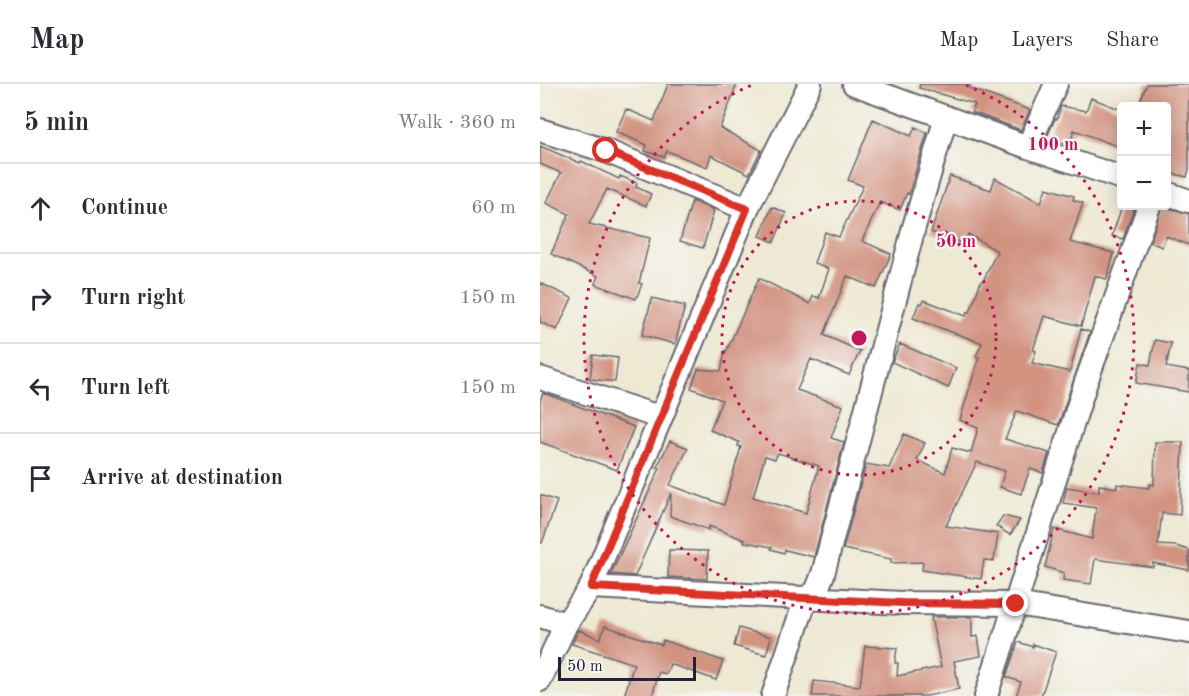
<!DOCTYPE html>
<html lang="en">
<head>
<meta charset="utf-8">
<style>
  body { margin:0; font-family:"Old Standard TT",serif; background:#f7f7f7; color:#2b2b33 }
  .controls { position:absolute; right:18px; top:18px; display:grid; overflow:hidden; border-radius:6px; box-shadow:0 3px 15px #0003 }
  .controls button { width:54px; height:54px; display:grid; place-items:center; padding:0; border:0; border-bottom:2px solid #e1e1e2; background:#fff; color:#2b2b33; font:30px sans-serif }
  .scale { position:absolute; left:18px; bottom:15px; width:138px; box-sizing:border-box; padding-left:6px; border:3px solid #22223b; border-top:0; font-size:16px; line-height:21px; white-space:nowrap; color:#22223b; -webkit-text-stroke:4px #f6f6f2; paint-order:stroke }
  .stop { position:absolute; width:18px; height:18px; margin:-14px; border:4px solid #d93025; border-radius:50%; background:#fff }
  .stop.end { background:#d93025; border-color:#fff; box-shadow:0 2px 6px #0008 }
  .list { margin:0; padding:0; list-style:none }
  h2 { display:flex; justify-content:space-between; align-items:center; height:78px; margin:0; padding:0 24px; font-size:26px }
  h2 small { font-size:20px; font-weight:400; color:#7c7c81 }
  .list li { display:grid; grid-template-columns:39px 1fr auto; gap:18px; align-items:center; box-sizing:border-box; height:90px; padding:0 24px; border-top:2px solid #e1e1e2 }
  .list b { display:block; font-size:22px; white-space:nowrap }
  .list em { font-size:20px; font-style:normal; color:#7c7c81 }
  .icon { flex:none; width:33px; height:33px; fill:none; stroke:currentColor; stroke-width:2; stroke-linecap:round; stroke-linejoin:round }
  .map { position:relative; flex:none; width:649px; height:612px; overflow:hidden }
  header { display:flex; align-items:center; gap:36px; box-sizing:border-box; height:84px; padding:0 30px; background:#fff; border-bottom:2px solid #e1e1e2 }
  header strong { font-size:28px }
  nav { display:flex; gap:33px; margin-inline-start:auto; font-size:21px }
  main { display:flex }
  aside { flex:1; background:#fff }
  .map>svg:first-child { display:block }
</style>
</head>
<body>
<header>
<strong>Map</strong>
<nav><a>Map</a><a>Layers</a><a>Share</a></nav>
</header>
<main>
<aside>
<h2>5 min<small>Walk · 360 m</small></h2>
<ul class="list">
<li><svg class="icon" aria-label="ahead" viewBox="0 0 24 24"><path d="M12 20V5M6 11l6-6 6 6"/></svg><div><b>Continue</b></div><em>60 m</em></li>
<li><svg class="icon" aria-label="right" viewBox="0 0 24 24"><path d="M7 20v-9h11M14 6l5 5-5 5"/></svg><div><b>Turn right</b></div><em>150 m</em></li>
<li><svg class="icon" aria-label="left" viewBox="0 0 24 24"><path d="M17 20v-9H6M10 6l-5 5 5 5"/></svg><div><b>Turn left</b></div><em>150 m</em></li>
<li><svg class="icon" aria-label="arrive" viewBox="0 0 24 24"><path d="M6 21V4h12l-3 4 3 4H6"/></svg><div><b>Arrive at destination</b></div></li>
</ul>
</aside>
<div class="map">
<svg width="649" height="612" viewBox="0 0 649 612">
  <rect width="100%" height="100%" fill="#f6f6f2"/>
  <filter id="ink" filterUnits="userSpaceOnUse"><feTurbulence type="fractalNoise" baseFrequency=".0167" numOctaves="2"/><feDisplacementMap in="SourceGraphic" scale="12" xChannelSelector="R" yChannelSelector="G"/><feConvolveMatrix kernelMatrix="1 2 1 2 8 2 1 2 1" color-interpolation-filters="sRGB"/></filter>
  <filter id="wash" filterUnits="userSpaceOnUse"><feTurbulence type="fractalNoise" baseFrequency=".008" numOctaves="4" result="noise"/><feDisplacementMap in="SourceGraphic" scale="24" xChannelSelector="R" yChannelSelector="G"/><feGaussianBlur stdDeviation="1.35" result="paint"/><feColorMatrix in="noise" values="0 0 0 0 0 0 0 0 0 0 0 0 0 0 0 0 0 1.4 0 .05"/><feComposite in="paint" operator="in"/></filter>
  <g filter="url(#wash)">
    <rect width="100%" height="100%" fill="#eee9d3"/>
    <g id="blocks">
      <path fill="#d29381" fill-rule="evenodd" d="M128,0H197L180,44L221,66L209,90L171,71L167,83L127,67L124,73L105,67L107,61L76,48L86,25L114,37Z
        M380,0H431L429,4L490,26L481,46L432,28L435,20L379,4Z
        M607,0H649V85L647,93L627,88V22H598Z
        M551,14L582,26V64L534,46L530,61L506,55L515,35H517L521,22L546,27Z
        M333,35L371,52L375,43L387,49L369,110L367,109L360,126L340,118L322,157L351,170L336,204L307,192L284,251L320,267L309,291L271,275L257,306L303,322L291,354L304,358L274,473L245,466L244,469L231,465L232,463L204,458L205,456L169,442V446L130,432L131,409L95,492L71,490L120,384L117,383L130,357L148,364L130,401L184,421L201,363L198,362L199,358L170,346L182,316L151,304L158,285L181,287L185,267L186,268L219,194L270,220L273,212L279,214L289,185L274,179L285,148L299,153L323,102L308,96ZM238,369L279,382L266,429L213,413L225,372L235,375Z
        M0,62L40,79L41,77L79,95L80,92L97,99L96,103L111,110L106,122L67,105L49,140L110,154L99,199L102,200L96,215L55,200L58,192L11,170L29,130L6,119L21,89L0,80Z
        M410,92L451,106L455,94L501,119L506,104L534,112L533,116L543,119L530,158L574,169L567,195L555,192L541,242L504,232L493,266L496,267L492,279L530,288L541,245L550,248L518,341L477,327L465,355L509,369L503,389L490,385L481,410L460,403L465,387L437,378L406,442L458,450L454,477L444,476L441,495L382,486L383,478L351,479V475L303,465L326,380L349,384L364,350L385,359L377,376L405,389L412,364L431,369L438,344L420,336L439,273L436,272L442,259L373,234L379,219L382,220L384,216L426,232L427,228H430L441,197H443L457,167L428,150L425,160L391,148Z
        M152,117L174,126L163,164L140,157Z
        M582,122H595L583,155L572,152Z
        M622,122L649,130V161L626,152L622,163L610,158Z
        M232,123L246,129L234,158L220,152Z
        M0,199L32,214L17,246L0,238Z
        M112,214L145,222L135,260L102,251Z
        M615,256L631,259L626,283L649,287V308L596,299L600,279L610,281Z
        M360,260L416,284L408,304L352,278Z
        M53,271L78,274L75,298L50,295Z
        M3,309L94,343L77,386L0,358V317Z
        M615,358H643L640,431L622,429L618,461L636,462L649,466V486L613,479V483L555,475L551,500L523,496L524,489L505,483L514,445L552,455L556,424L523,419L527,403L559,408V401L577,404V400L609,404L610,400L614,401Z
        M0,411L17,417L2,459L0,458Z
        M463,432L480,436L470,451L456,442Z
        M129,466L168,467L167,495L128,493Z
        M391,533H432V553L438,552L441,572L414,577L419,605L387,612H272L274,597L320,602L325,562L357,564L355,579H358L357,592L401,583Z
        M65,542L122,561L123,556L183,577L176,596L130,580L126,590L119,588L112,612H84L94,580L32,560L39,546L60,555Z
        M199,544L231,553L226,571L194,562Z
        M478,558L493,563V560L516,568L501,612H476L481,598L466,593Z"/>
    </g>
  </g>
  <g filter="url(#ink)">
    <use href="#blocks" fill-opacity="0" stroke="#696870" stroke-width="1.5"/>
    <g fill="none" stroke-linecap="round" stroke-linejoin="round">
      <g stroke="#696870" stroke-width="26">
        <path id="minor" d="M314,0L488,63L582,94
          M0,46L66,67L207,125
          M488,63L516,0
          M626,109L649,117
          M0,294L119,333
          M51,503L362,519L476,520L649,548
          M0,532L26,540
          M0,596L26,540L51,503L207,125L270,0
          M233,612L266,514L276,508L283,490L374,143L406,33
          M446,612L546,298L609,122"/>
      </g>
      <use href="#minor" stroke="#fff" stroke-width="22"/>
    </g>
  </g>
  <g fill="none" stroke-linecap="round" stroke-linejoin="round" filter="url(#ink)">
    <path stroke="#d93025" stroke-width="8" d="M66,67L207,125L51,503L362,519L476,520"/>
  </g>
  <g fill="none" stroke="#c2185b" stroke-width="3" stroke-dasharray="3 6">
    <circle cx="319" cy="254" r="137"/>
    <path d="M426 1A275 275 0 1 1 212 1"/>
  </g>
  <circle cx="319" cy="254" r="9" fill="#c2185b" stroke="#f6f6f2" stroke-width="3"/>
  <g font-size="18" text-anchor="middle" font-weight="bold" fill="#c2185b" stroke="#f6f6f2" stroke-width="4.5" stroke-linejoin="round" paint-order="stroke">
    <text x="513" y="66">100 m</text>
    <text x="416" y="163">50 m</text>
  </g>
</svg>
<div class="controls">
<button>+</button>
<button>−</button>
</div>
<div class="scale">50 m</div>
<div class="stop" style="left:66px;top:67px"></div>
<div class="stop end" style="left:476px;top:520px"></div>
</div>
</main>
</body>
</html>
